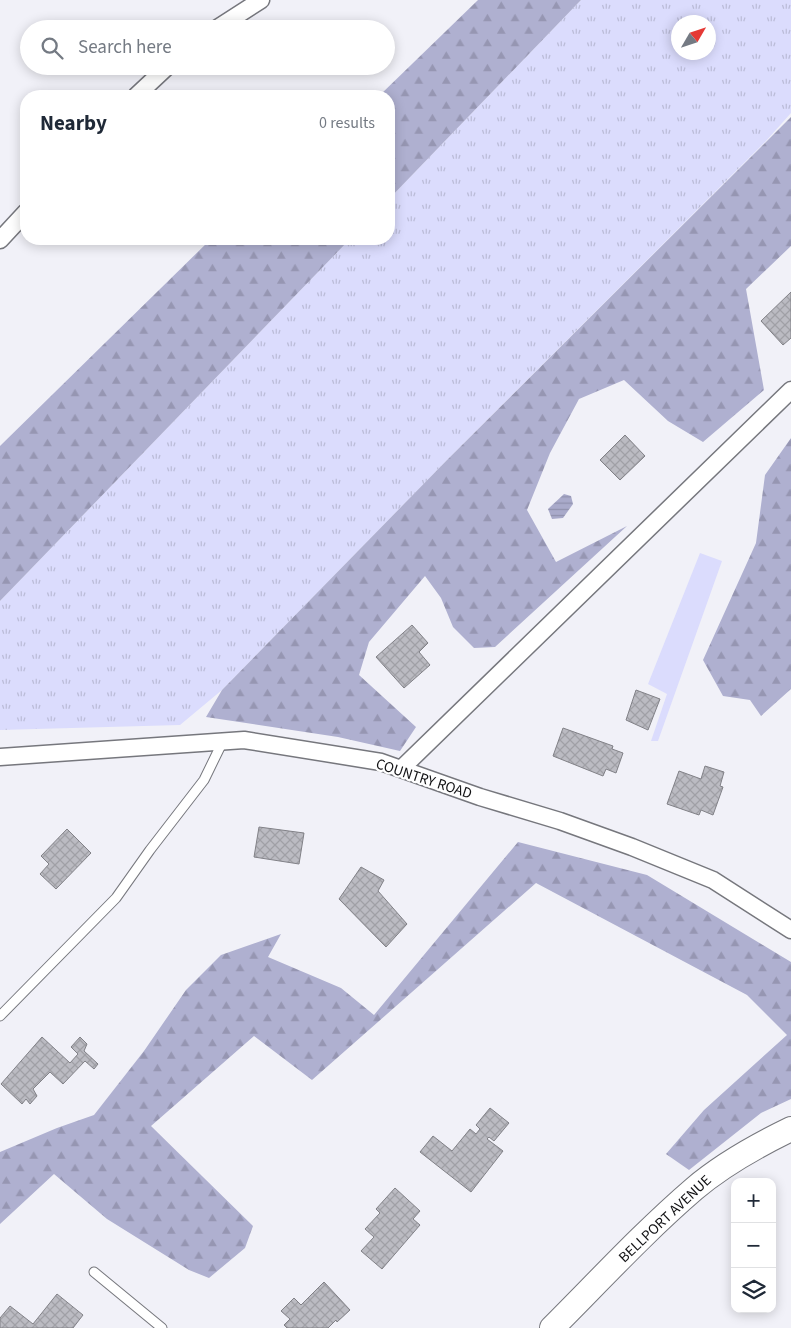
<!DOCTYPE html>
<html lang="en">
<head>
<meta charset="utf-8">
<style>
  body { margin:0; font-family:"Source Sans 3",sans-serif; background:#f6f6f7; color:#1f2937 }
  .controls { position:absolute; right:15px; bottom:15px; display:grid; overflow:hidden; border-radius:10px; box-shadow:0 2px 12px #0003 }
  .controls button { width:45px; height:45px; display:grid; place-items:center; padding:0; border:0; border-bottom:1px solid #e0e1e3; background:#fff; color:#1f2937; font:25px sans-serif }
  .compass { position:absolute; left:671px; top:15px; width:45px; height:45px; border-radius:50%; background:#fff; box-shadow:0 2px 12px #0003; rotate:51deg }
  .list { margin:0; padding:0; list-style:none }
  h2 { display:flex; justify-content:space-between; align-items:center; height:65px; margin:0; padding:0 20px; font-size:21px }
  h2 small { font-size:16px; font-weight:400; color:#747a83 }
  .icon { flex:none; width:28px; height:28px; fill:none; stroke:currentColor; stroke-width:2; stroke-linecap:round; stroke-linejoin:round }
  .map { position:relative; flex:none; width:791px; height:1328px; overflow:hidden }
  .search { position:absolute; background:#fff; box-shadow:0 2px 12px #0003; left:20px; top:20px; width:375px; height:55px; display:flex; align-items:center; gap:12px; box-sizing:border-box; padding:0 18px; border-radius:28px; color:#747a83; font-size:19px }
  .panel { position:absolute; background:#fff; box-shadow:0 2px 12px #0003; left:20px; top:90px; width:375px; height:155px; border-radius:20px }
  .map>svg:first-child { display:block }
</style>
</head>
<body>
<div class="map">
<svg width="791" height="1328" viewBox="0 0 791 1328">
  <defs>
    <pattern id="grass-tufts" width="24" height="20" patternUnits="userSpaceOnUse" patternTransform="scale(1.25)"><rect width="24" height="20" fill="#dbdcfd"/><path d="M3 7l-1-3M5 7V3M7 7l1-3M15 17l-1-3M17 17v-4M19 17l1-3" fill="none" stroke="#bbbcd8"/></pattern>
    <pattern id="forest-firs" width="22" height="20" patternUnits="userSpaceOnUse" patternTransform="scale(1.25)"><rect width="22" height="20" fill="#afb0d0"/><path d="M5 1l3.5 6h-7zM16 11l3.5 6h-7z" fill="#9696b2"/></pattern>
    <pattern id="water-rules" width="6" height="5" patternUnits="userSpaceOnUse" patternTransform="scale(1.25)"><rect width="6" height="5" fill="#a9aaca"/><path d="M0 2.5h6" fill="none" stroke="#9091ad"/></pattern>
    <pattern id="building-cross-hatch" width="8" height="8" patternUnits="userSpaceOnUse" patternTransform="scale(1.25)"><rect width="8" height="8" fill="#bbbbc2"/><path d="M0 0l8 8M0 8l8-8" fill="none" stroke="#a0a0a6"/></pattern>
  </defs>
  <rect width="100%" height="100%" fill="#f1f1f8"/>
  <path fill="url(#grass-tufts)" fill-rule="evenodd" d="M581,0H791V113L766,141L447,460L222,690L180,725L0,730V601L350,239H389V199ZM678,22H708V52H678Z"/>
  <path fill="url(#forest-firs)" d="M478,0H581L389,199V96H379Z
    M791,117V246L746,289L764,390L703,442L668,421L624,380L579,399L550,453L527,510L556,562L627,526L495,647L474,648L453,627L441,598L425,576L369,642L359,675L416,727L400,751L338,737L206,717L222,690L447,460Z
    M211,239H350L0,601V446Z
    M791,438V689L761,716L750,700L723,696L703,660L756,543L765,475Z
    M518,842L647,875L791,962V1099L761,1113L689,1170L666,1154L704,1110L787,1035L747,995L536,883L312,1080L254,1036L151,1126L253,1226L245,1248L209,1278L189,1270L107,1219L54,1174L0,1224V1152L57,1128L94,1115L144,1051L186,990L221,955L281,934L268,957L341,988L374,1015Z"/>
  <path fill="#dbdcfd" d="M700,553L722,561L658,741H651L667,694L648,684Z"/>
  <path fill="url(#water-rules)" d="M564,494L571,496L573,504L563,518L552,519L548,509Z"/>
  <path fill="url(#building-cross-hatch)" stroke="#818187" d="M791,292V338L783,345L761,321Z
    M625,435L645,456L620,480L600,460Z
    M412,625L428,643L419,652L430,665L404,688L376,657Z
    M636,690L660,699L648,730L626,720Z
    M563,728L613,746L612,749L623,753L616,773L606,769L603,776L553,756Z
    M705,766L724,772L720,786L723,787L713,815L701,810L699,815L667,804L679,771L701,779Z
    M259,827L304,833L299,864L254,857Z
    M67,829L91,853L56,889L40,874L49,864L41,856Z
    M361,867L384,880L378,891L407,924L386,947L339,899Z
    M42,1037L70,1063L78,1054L71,1047L80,1037L87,1044L84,1051L98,1064L94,1069L85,1061L63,1084L50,1072L33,1089L37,1096L30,1104L26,1099L22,1104L1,1084Z
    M490,1108L509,1123L494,1141L489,1137L487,1139L503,1151L471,1192L420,1152L433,1136L452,1151L470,1129L476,1134L480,1129L476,1125Z
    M395,1188L420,1211L413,1219L420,1225L382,1269L361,1251L374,1237L365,1229L380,1213L376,1209Z
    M324,1282L350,1310L337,1322L336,1320L328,1328H287L284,1325L290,1319L281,1311L294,1298L301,1305Z
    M57,1294L83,1315L73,1328H0V1318L10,1306L33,1324Z"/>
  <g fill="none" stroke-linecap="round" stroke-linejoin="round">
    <g stroke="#76777d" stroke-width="11">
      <path id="service" d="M0,1016L116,898L150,850L204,780L223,741
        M94,1272L162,1328"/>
    </g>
    <g stroke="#76777d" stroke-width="19">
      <path id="minor" d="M216,29L261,0
        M136,96L168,66
        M0,240L26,212
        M0,757L244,740L381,762L480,797L560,821L632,847L713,880L791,930
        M401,769L791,390"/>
    </g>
    <g stroke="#76777d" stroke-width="26">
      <path id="secondary" d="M552,1328C599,1281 644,1232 694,1189C722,1165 758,1145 791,1129"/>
    </g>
    <use href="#service" stroke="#fff" stroke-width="9"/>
    <use href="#minor" stroke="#fff" stroke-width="16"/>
    <use href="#secondary" stroke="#fff" stroke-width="24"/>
  </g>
  <g text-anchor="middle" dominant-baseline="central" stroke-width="4.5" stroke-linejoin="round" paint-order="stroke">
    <g font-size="15" fill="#121214" stroke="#fff">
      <text transform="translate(424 779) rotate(18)">COUNTRY ROAD</text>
      <text transform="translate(665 1219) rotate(-43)">BELLPORT AVENUE</text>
    </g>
  </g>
</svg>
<div class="controls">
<button>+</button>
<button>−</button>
<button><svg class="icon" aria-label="layers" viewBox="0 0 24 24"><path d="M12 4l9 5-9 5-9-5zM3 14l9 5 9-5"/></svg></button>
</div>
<svg class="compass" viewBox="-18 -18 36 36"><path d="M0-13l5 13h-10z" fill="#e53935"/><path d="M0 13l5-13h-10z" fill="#747a83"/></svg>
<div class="search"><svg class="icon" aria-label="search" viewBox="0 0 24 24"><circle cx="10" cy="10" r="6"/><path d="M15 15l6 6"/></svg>Search here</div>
<section class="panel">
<h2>Nearby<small>0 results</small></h2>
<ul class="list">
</ul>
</section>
</div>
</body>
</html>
